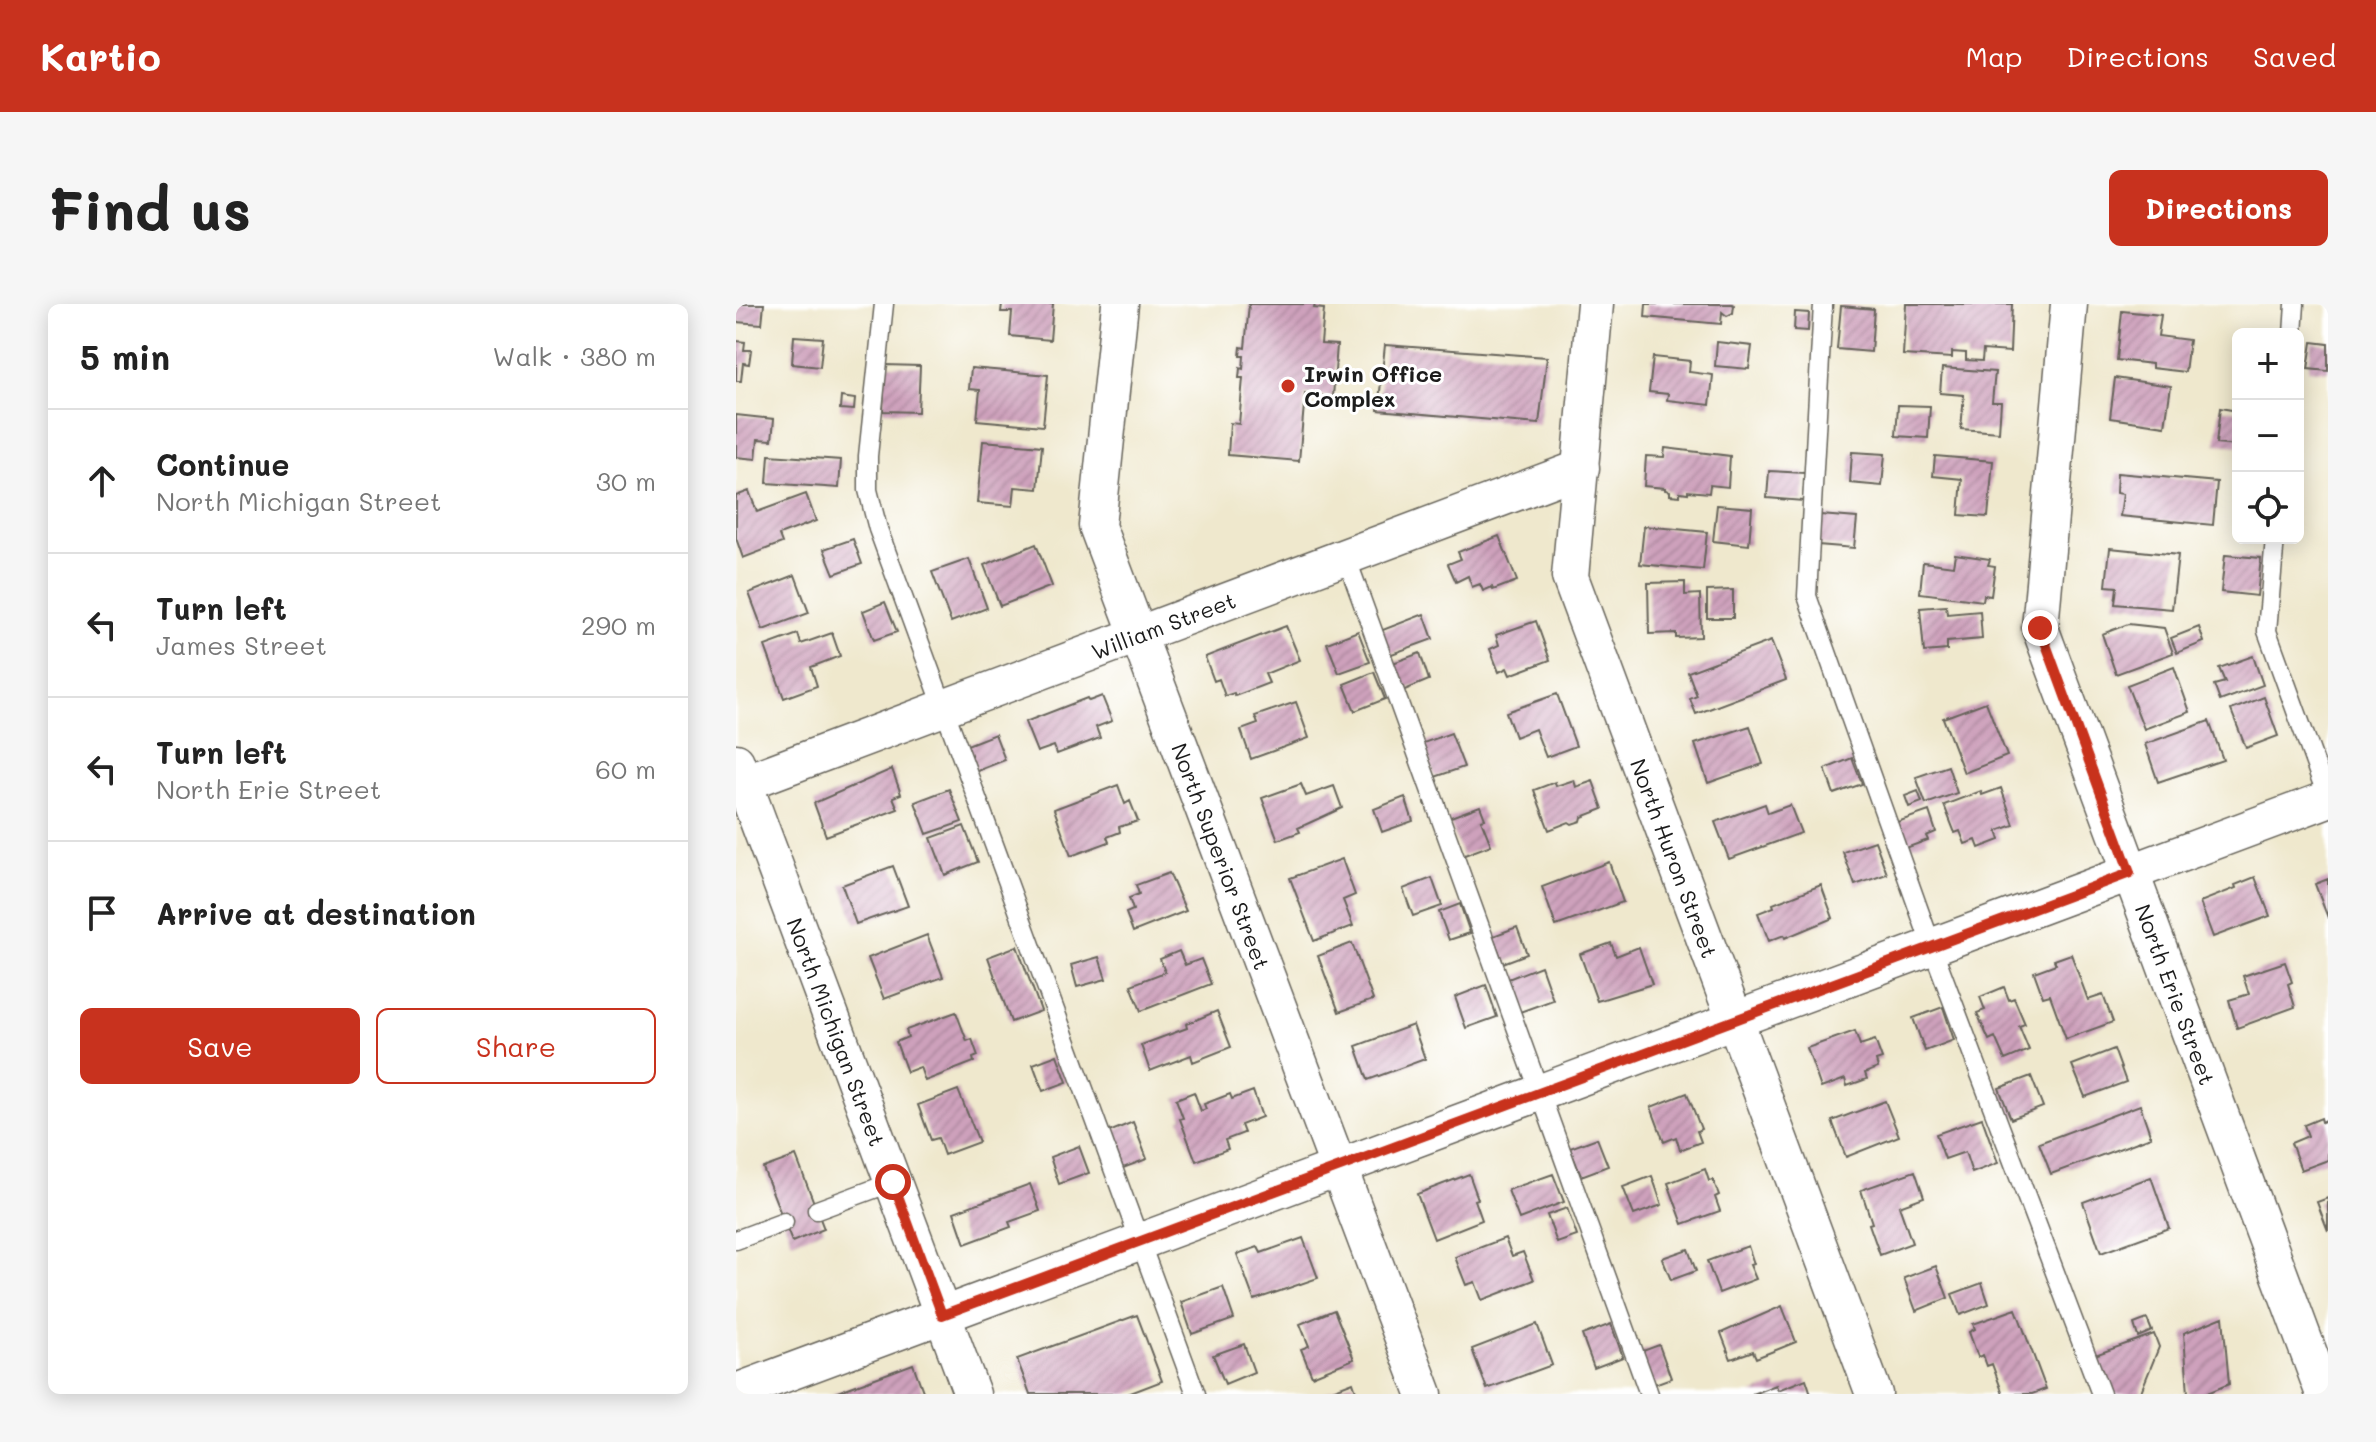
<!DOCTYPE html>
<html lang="en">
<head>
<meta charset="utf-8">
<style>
  body { margin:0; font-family:Mali,sans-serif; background:#f6f6f6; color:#222 }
  .controls { position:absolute; right:24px; top:24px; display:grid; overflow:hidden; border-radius:12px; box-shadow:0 4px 20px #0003 }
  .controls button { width:72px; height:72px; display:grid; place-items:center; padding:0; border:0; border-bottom:2px solid #e0e0e0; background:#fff; color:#222; font:40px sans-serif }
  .stop { position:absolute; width:24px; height:24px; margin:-18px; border:6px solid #c8321e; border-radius:50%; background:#fff }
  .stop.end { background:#c8321e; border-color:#fff; box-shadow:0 2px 8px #0008 }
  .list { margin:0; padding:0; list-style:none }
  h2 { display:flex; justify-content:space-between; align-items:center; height:104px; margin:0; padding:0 32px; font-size:34px }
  h2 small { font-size:26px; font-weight:400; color:#767676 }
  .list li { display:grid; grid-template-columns:52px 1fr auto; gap:24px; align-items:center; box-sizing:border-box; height:144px; padding:0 32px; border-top:2px solid #e0e0e0 }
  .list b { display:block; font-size:30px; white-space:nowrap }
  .list p { margin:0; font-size:26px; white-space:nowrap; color:#767676 }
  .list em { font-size:26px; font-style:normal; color:#767676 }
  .actions { display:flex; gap:16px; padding:24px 32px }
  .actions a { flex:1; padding:18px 0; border:2px solid #c8321e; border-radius:12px; text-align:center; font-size:28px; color:#c8321e }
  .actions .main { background:#c8321e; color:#fff }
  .icon { flex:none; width:44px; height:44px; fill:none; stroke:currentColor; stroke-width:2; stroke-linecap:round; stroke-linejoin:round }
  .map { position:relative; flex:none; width:1592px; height:1090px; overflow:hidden; border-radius:12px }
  header { display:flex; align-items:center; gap:48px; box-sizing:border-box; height:112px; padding:0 40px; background:#c8321e; color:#fff }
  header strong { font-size:38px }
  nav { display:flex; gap:44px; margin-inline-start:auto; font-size:28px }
  .intro { display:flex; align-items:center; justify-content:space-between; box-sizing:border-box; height:192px; padding:0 48px }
  h1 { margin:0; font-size:56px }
  .button { padding:20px 36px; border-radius:12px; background:#c8321e; color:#fff; font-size:28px; font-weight:700 }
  main { display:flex; gap:48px; padding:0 48px }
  aside { flex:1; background:#fff; border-radius:12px; box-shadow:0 4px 20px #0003 }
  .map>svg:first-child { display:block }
</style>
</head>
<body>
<header>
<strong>Kartio</strong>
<nav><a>Map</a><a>Directions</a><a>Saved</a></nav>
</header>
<div class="intro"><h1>Find us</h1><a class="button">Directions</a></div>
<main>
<aside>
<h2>5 min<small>Walk · 380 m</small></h2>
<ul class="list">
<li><svg class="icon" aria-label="ahead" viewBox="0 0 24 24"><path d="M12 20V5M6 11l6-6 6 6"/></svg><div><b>Continue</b><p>North Michigan Street</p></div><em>30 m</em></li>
<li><svg class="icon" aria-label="left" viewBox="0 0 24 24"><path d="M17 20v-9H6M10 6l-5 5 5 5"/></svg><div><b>Turn left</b><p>James Street</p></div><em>290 m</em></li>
<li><svg class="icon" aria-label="left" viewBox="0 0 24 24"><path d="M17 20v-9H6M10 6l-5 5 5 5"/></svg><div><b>Turn left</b><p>North Erie Street</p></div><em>60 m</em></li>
<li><svg class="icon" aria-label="arrive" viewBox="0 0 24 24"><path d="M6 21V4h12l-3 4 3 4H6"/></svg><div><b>Arrive at destination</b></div></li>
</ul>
<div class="actions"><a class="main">Save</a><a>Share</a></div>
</aside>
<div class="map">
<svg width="1592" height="1090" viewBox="0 0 1592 1090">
  <defs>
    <pattern id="building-hatch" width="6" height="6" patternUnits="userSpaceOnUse" patternTransform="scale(2)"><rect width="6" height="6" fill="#cea1bc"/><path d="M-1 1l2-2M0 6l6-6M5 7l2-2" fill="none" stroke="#b08aa1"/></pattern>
  </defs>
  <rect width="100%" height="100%" fill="#fff"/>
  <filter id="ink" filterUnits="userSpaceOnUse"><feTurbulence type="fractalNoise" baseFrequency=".0125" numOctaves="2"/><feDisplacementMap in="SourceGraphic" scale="16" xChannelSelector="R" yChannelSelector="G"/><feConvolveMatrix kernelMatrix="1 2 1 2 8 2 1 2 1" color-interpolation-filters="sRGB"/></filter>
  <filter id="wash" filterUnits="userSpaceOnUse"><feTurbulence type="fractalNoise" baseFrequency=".006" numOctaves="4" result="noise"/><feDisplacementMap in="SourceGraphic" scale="32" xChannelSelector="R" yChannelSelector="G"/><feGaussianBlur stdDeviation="1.8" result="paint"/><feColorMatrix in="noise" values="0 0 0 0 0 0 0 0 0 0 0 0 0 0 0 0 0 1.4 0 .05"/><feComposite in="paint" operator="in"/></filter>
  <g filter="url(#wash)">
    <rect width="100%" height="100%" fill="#efe8cd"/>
    <g id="blocks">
      <path fill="url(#building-hatch)" d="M0,0H28L26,20L0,18Z
        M266,0H317L314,36L274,32L276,8H265Z
        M513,0H579L578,4L588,5L585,40L601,41L597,93L569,90L563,157L492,151L494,119L503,120L507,74H503L504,64L507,65L508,52H504L505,43L509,44Z
        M910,0H996L998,1L997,9L991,12L986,8L985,20L909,13Z
        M1170,0H1276L1274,48L1247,46L1246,57L1230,56V49L1216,48V54L1167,51Z
        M1105,2L1138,5L1135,48L1101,45Z
        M1386,7L1425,11L1422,32L1453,36L1449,68L1416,64V60L1381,56Z
        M1059,8L1073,9L1072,27L1058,26Z
        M58,32L87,34L84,63L56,60Z
        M0,37L9,38L8,46H15L13,60L7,59L5,77H0Z
        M981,38L1016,42L1013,65L979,62Z
        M1576,38L1592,40V67L1572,65Z
        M649,41L811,53L803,120L642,106Z
        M917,53L954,57L953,68L977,71L974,101L931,96L932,90L913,88Z
        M149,61L184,62L182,108L147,107Z
        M235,64L312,71L307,122L241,116L244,86L233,85Z
        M1206,64L1259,68L1256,98H1265L1263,128L1225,125L1228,91L1204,89Z
        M1379,74L1435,82L1429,122L1374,114Z
        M105,93L119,95L118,106L104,105Z
        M1162,101L1194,102L1192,134L1160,132Z
        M1484,104L1502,107V142L1480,140Z
        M0,111L38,115L36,136L22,135L20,155L0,153Z
        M247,137L306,142L302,185L279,183L277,202L241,199Z
        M929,144L994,152L992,183L974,181L973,189L952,187V189L944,188V192L934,191V187L929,186V184L908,182L910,152L928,153Z
        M1116,148L1149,150L1146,182L1114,179Z
        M33,151L105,156L103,184L31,179Z
        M1199,152L1257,157L1252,213L1223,211L1226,175L1197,172Z
        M1033,167L1069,169L1067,197L1031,194Z
        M1381,169L1481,178L1477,221L1384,212L1387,190L1380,189Z
        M13,187L21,208L70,190L80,217L43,231L46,239L7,254L0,234V192Z
        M981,201L1016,204L1013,241L977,237Z
        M1084,211L1121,214L1118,244L1082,241Z
        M908,222L971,228L967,266L904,260Z
        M763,232L781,277L757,286L756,283L747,287L744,280L736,283L732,272L720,278L712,260L725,255L722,248Z
        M117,235L126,260L98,270L88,245Z
        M300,240L316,282L264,302L248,261Z
        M1374,244L1442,251L1436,305L1379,300L1381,283L1370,282Z
        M1219,250L1254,255L1252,261L1259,262L1255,292L1248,291L1247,297L1184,289L1187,258L1217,262Z
        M1489,251L1525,254L1521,292L1485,288Z
        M233,255L251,304L215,318L196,268Z
        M59,271L73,309L27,326L13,289Z
        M949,278V291L964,290L965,333L940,334V329L913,330L912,279Z
        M997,286V314H971V287Z
        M149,298L161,328L138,336L127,307Z
        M1210,302L1211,310L1244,307L1246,335L1211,338V346L1188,348L1184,304Z
        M688,310L697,335L653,351L644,327Z
        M800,317L814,356L774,371L771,364L763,368L754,345L763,341L760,331Z
        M1392,320L1428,324L1437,349L1380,370L1366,330Z
        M550,322L564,356L529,370L533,379L499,392L498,389L489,392L483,375L478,377L469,353Z
        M1463,323L1468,338L1441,349L1435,334Z
        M622,327L634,358L603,369L591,339Z
        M96,329L104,352L75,363L81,382L48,394L29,342L62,330L65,340Z
        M1035,337L1050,376L960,410L954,395L961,392L952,368Z
        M684,349L693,376L664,388L654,360Z
        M1517,352L1527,381L1484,397L1478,381L1489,378L1483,364Z
        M1438,363L1454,408L1408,425L1391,381Z
        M638,368L649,395L619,407L608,380Z
        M821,390L840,442L810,453L799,425L779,433L770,408Z
        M366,392L376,417L360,423L364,434L321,450L318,442L301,448L289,418L351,394L353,397Z
        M1528,393L1542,432L1510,444L1495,406Z
        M560,398L573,434L515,455L505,426L522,420L519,412Z
        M1250,398L1271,452L1228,469L1207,414Z
        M1473,417L1487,456L1422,478L1409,440Z
        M1014,422L1027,460L972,479L959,440Z
        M715,429L728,463L699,473L687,439Z
        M259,430L269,456L241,467L231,441Z
        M1116,454L1126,480L1098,490L1089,465Z
        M1212,462L1221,489L1190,500L1180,473Z
        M156,465L165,490L157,493L162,505L90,532L78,499Z
        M838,476L840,483L857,477L867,505L846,513L845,517L836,520L833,518L813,526L798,486L819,478L820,482Z
        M565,480L570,492L598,482L606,504L562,524L564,528L542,536L526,494Z
        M382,481L389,500L394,497L402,517L383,523L384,528L371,533L373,538L335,552L318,505Z
        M1265,484L1278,521L1261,527L1264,536L1243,544L1240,536L1229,540L1224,527L1219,529L1208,501L1245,487L1246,491Z
        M213,485L226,518L191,530L179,498Z
        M1182,487L1186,498L1173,503L1169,492Z
        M669,493L677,517L646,528L638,505Z
        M1029,500L1032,509L1054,501L1065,529L993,555L979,518Z
        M744,502L749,515L745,516L755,541L726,552L712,514Z
        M1193,507L1200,528L1190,532L1192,536L1170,544L1161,518Z
        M228,522L242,558L209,571L195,534Z
        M1139,537L1151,570L1119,581L1107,548Z
        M606,555L619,591L607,596L617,622L578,637L554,574Z
        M873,558L887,598L820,622L806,583Z
        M157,562L172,602L120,620L106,581Z
        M433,569L450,607L397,628L390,609L397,606L393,594L403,590L400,581Z
        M1519,573L1534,612L1477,633L1464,598L1500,584L1499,581Z
        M696,574L706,602L677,612L667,585Z
        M1592,575V614L1579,580Z
        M1085,581L1097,614L1049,634L1048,631L1033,637L1022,609L1038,603L1037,600Z
        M724,600L734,629L713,636L703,608Z
        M781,623L791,650L767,659L757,632Z
        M191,631L207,673L148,695L132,654Z
        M616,639L637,696L603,708L582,652Z
        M875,639L880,652L903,643L916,680L861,697L844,650Z
        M281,642L305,707L275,718L252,653Z
        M443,647L449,661L465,655L475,680L405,707L395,681L429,668L424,655Z
        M1335,650L1352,696L1367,691L1377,718L1330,735L1314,691L1307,693L1298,668L1320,660L1318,656Z
        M363,653L370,675L341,683L335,661Z
        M1549,658L1556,678L1552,680L1559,703L1501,724L1493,696L1513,690L1507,672Z
        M805,662L817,696L784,708L772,675Z
        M750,681L761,713L730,724L719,693Z
        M1268,683L1273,696L1278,694L1289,720L1283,722L1293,746L1269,756L1259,733L1253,736L1241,709L1249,706L1244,693Z
        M1207,703L1218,736L1189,747L1177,714Z
        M481,707L495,743L457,758L455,751L414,767L405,741L451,724L450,720Z
        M220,708L231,737L236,735L242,752L237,754L238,758L189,777L184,763L171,768L160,738L172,733L170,726Z
        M677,721L689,755L632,776L620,742Z
        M1119,727L1124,741L1139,736L1146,755L1140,757L1142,764L1129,769L1131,775L1111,782L1109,775L1085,784L1071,744Z
        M1378,745L1390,778L1349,793L1336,761Z
        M321,751L331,778L307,787L297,760Z
        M1295,772L1307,803L1275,815L1263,784Z
        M222,786L243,838L208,851L202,834L195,836L182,801Z
        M517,787L526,813L505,821L508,829L489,836L492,845L460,857L444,815L447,814L440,795L458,788L465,807L470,805L468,800L494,790L496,795Z
        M951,789L965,825L961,827L965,838L944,846L940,833L928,838L915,803Z
        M1149,797L1163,832L1110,853L1096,817Z
        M1404,801L1415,833L1315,870L1303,839Z
        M1246,814L1262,859L1236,869L1229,848L1209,855L1200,830Z
        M1585,814L1586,818L1592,815V856L1565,866L1555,839L1572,832L1568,821Z
        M397,818L411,855L387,864L373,828Z
        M861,834L872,862L845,872L834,844Z
        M343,842L353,869L323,880L314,853Z
        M60,852L88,925L56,938L27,864Z
        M969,865L973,877L977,876L983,891L979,893L984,907L947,920L932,879Z
        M1179,867L1188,893L1163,902L1176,939L1144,951L1133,920L1136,919L1125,886Z
        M733,870L742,895L739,896L746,916L698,935L681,890Z
        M817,870L828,898L783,915L772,886Z
        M916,872L926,901L898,911L887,883Z
        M1415,873L1433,924L1365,949L1347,898Z
        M294,880L304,907L273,918L275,923L229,940L218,908Z
        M1592,894V927L1581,898Z
        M831,904L841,932L821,939L811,911Z
        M567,934L582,974L518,996L501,950L522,943L525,949Z
        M769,934L776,952L787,948L798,976L746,996L739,978L730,981L719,953Z
        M1012,942L1018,960L1014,961L1020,975L983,989L971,957Z
        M952,945L960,967L935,976L926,954Z
        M1200,962L1212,994L1180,1007L1168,974Z
        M1246,979L1253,1000L1224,1011L1216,990Z
        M487,983L498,1015L456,1030L445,998Z
        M1046,1002L1060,1038L1020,1054L1017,1047L995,1055L985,1029Z
        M1280,1005L1310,1085L1296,1090H1267L1256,1060L1251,1062L1247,1051L1242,1053L1233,1028L1239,1025L1237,1020Z
        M598,1006L618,1055L576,1072L565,1045L573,1042L564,1020Z
        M401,1011L426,1077L392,1090H294L281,1055Z
        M1487,1013L1493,1080L1469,1090H1452L1448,1029Z
        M1411,1015L1416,1027L1402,1033L1398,1020Z
        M801,1020L816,1061L751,1085L736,1045Z
        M875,1020L887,1053L858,1064L846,1031Z
        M1418,1030L1423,1043L1404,1090H1370L1356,1052Z
        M508,1040L518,1068L489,1080L477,1051Z
        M923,1041L935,1074L916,1081L904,1048Z
        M177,1060L188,1090H96Z
        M1070,1075L1075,1090H1016L1040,1081L1042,1086Z
        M617,1078L621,1090H586Z"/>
    </g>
  </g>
  <g filter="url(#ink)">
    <use href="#blocks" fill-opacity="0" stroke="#66635a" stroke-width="2"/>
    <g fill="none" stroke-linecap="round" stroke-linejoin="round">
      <g stroke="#66635a" stroke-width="21">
        <path id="lane" d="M148,0L132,152V186L142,225L460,1090
          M1087,0L1071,292L1196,643L1365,1090
          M1557,30L1559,0
          M1539,234L1531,327L1592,495
          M610,253L913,1090
          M81,906L157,878
          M0,936L48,918"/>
      </g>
      <g stroke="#66635a" stroke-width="39">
        <g id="street">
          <path id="s1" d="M384,0L361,222L688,1090"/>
          <path id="s2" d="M859,0L834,273L1138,1090"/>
          <path id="s3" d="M1333,0L1304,324L1588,1090"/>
          <path id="s4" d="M0,458L236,1090"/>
          <path id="s5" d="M8,479L845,164"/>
          <path d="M0,1088L1592,495"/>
        </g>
      </g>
      <use href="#lane" stroke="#fff" stroke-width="18"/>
      <use href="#street" stroke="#fff" stroke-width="36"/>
    </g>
  </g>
  <g fill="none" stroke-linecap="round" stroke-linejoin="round" filter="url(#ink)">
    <path stroke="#c8321e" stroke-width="10" d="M157,878L206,1011L1394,569L1304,324"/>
  </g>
  <circle fill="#c8321e" stroke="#fff" stroke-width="3" cx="552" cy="82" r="8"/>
  <g text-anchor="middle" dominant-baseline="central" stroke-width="6" stroke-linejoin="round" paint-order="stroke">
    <g font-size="22" font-weight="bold" fill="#1c1c1c" stroke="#fff" text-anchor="start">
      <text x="568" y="69">Irwin Office<tspan x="568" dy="25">Complex</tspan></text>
    </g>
    <g font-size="22" fill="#1c1c1c" stroke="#fff">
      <text stroke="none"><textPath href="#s5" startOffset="448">William Street</textPath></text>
      <text stroke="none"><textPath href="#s1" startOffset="576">North Superior Street</textPath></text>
      <text stroke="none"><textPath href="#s2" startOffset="574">North Huron Street</textPath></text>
      <text stroke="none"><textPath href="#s3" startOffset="716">North Erie Street</textPath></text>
      <text stroke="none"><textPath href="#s4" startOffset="288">North Michigan Street</textPath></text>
    </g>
  </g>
</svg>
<div class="controls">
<button>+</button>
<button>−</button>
<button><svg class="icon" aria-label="locate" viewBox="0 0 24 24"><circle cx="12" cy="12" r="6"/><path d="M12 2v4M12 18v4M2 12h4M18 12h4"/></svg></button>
</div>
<div class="stop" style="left:157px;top:878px"></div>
<div class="stop end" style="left:1304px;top:324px"></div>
</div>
</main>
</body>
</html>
